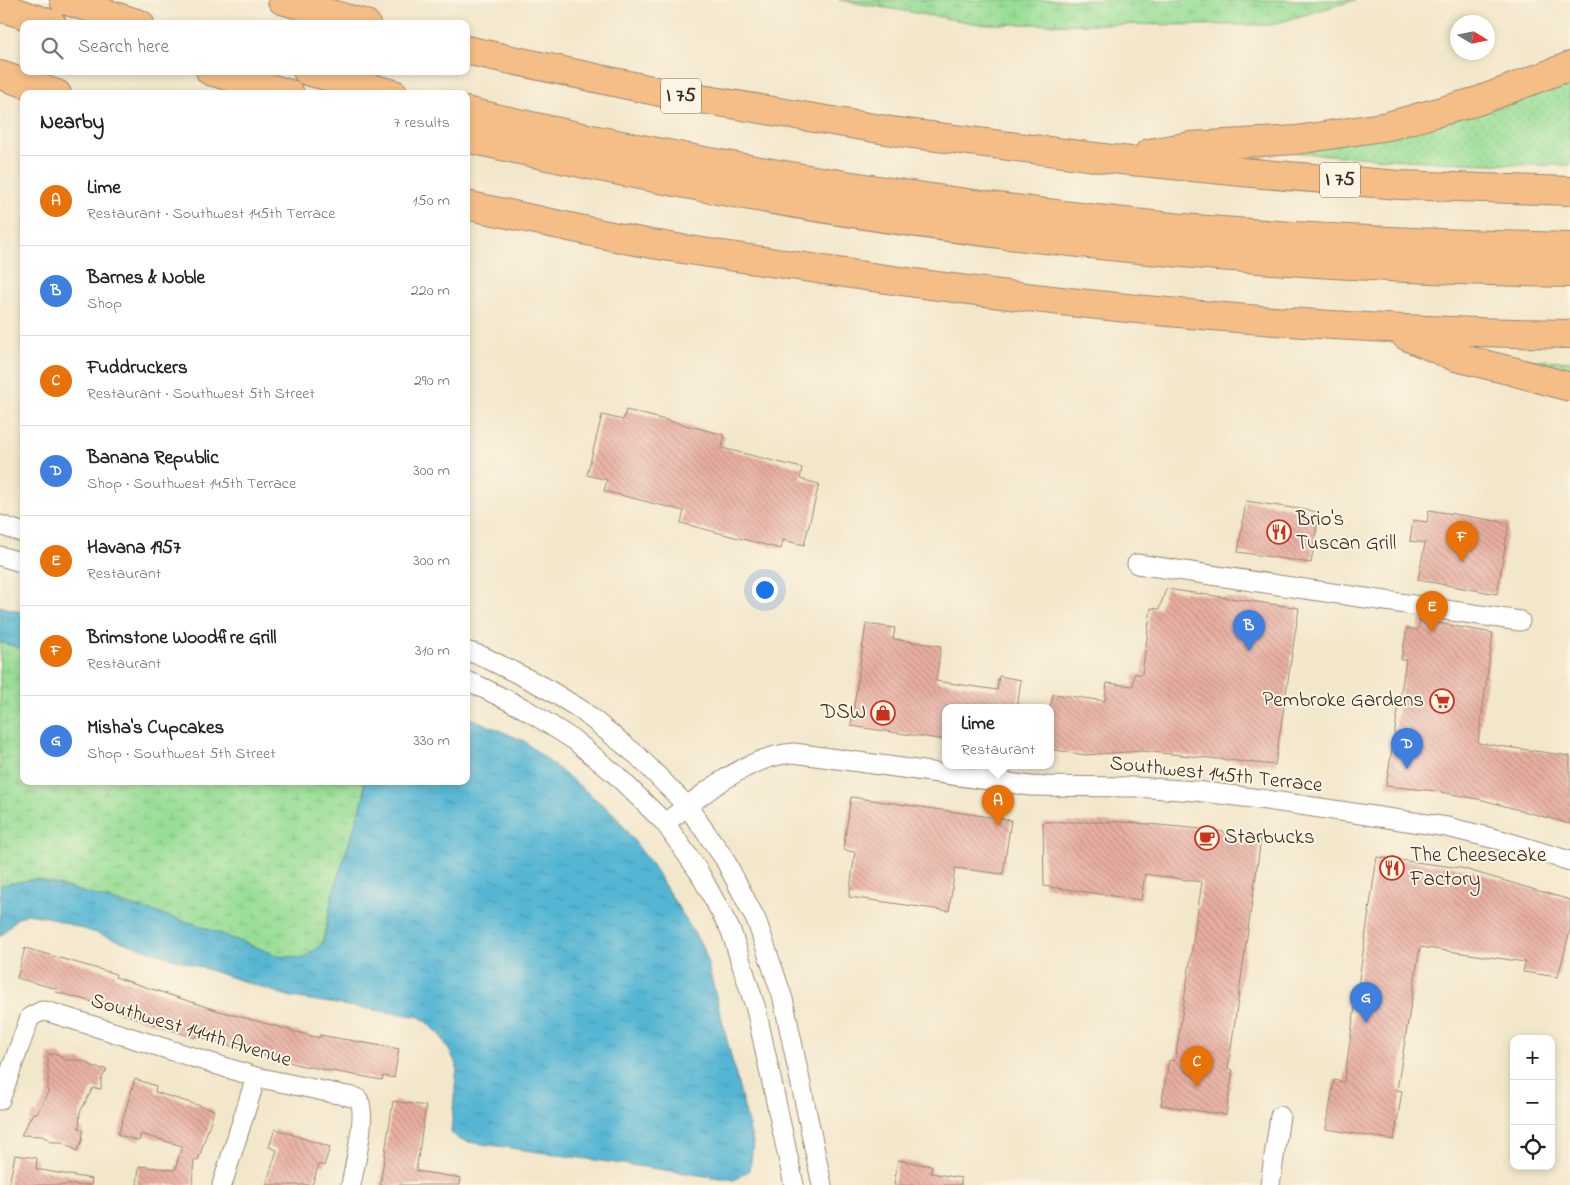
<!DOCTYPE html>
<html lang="en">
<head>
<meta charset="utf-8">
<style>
  body { margin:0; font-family:"Indie Flower",sans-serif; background:#f2f2f2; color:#222 }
  .controls { position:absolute; right:15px; bottom:15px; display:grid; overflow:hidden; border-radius:10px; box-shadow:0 2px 8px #0003 }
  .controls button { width:45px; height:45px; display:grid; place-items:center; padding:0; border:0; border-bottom:1px solid #e0e0e0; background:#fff; color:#222; font:25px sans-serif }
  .compass { position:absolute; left:1450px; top:15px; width:45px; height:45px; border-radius:50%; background:#fff; box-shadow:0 2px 8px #0003; rotate:100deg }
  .you { position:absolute; left:764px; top:589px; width:18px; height:18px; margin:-12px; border:4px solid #fff; border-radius:50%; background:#1a73e8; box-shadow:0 0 0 8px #1a73e833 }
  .badge { display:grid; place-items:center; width:32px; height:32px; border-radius:50%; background:#0b8043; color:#fff; font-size:16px; font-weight:700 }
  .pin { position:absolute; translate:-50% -41px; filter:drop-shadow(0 1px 2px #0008) }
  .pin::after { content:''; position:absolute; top:26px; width:18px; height:15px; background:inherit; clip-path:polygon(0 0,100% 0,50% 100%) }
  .popup { position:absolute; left:942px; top:704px; width:112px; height:65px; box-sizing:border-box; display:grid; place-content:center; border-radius:10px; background:#fff; filter:drop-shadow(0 1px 4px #0005); font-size:16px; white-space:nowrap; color:#767676 }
  .popup b { font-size:19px; color:#222 }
  .popup::after { content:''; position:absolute; left:50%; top:100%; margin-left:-10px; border:10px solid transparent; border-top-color:#fff }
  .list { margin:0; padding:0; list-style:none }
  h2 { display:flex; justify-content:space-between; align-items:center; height:65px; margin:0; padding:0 20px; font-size:21px }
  h2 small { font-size:16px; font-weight:400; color:#767676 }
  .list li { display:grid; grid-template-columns:32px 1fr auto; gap:15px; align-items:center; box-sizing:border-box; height:90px; padding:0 20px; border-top:1px solid #e0e0e0 }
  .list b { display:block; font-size:19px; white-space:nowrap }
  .list p { margin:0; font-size:16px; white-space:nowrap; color:#767676 }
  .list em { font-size:16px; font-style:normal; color:#767676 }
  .icon { flex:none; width:28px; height:28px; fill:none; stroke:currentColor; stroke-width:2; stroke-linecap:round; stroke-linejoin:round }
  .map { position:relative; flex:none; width:1570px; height:1185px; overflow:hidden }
  .search { position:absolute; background:#fff; box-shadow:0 2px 8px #0003; left:20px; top:20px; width:450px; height:55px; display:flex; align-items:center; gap:12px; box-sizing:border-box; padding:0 18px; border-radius:10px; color:#767676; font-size:19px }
  .panel { position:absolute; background:#fff; box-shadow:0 2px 8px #0003; left:20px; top:90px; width:450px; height:695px; border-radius:10px }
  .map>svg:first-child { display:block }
</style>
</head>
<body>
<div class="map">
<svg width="1570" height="1185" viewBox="0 0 1570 1185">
  <defs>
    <pattern id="grass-dots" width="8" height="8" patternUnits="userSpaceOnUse" patternTransform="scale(1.25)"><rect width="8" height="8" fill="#99de96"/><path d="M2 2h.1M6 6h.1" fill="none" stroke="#85bf81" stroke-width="1.8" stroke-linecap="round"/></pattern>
    <pattern id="wetland-marsh" width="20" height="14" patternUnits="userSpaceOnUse" patternTransform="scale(1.25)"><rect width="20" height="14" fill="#99de96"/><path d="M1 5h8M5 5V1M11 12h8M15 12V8" fill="none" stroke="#85bf81"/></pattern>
    <pattern id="water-ripples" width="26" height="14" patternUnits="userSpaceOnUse" patternTransform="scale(1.25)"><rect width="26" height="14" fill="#55b6d3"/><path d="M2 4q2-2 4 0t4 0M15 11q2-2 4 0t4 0" fill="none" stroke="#4894ab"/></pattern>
    <pattern id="building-back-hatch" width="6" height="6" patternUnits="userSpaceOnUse" patternTransform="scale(1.25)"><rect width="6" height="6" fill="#e9afa3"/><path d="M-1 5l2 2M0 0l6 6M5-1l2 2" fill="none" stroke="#be8f84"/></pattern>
  </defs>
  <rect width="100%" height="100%" fill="#fcf5e5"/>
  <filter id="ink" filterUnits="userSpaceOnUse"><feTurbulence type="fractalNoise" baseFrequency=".02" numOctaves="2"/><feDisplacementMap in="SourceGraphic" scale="10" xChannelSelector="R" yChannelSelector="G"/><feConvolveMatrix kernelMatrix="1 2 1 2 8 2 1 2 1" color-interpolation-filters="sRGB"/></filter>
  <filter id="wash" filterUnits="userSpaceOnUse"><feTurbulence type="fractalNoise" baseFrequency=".0096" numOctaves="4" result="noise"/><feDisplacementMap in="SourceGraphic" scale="20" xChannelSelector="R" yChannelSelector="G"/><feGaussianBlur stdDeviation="1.12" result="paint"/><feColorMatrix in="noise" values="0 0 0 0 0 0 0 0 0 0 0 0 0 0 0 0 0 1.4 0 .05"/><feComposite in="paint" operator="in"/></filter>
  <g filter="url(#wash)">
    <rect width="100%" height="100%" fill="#f3e7cb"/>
    <path fill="url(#grass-dots)" stroke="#6a845a" d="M1570,83V165C1480,166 1389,159 1299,153L1508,105Z
      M1517,360L1570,361V380Z"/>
    <path fill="url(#wetland-marsh)" stroke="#6a845a" d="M839,0H1355L1270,25L980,24Z
      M0,642L24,649V781H364V797L333,893L322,944L304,958L279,956L192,923L37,879L0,885Z"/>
    <path fill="url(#water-ripples)" stroke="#487078" d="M0,606L24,613V649L0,642Z
      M466,717L478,721L524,741L614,814L652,865L704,949L753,1143L750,1170L734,1180L469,1142L458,1139L451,1132L457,1065L440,1034L420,1017L291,997L47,917L27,914L16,919L0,937V885L36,879L192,923L279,956L304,958L323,943L333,893L364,797V781H466Z"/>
    <g id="blocks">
      <path fill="url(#building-back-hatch)" d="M626,410L725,435L722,448L802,468L800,479L819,484L804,545L783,540L781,549L681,523L684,511L604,491L607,480L587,475L602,415L623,420Z
        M1246,501L1319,512L1311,563L1238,552Z
        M1429,510L1509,523L1497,594L1418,580L1425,543L1410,541L1413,520L1427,522Z
        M1166,589L1299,608L1275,765L1142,751L1085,755L1050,749V708L1053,694L1105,701L1107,683L1133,686L1134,674H1142L1151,608L1159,609Z
        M1420,620L1493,633L1478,743L1570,756V824L1483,800L1436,791L1386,786L1406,660H1401L1407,628L1418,630Z
        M866,624L895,628L893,639L941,646L936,681L997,690L999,676L1021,680L1017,707H946V740L851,726Z
        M851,797L1011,820L1003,874L955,868L949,911L849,897L855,852L843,850Z
        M1043,822H1125L1213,830L1261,839L1228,1069L1233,1070L1226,1115L1161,1105L1169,1060L1175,1061L1202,882L1145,874L1141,900L1044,886Z
        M1377,857L1461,868L1570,900V930L1558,977L1523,972L1525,962L1420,947L1397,1090L1402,1091L1394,1140L1326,1129L1334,1080L1344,1082Z
        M25,948L116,974L115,977L216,1010L319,1038L320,1035L399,1049L394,1078L383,1076L382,1080L299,1065L196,1036L195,1038L118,1012L119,1009L56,992L57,989L17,978Z
        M48,1054H57L66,1060H81L96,1068L107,1069L101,1080V1089L93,1088L80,1112L79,1128L83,1130L82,1141L77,1151L62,1142H53L42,1136L21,1135L33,1113H37L48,1092Z
        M135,1079L156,1086L155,1092L214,1110L198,1161L194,1160L192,1185H137L139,1166L175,1170L182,1146L141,1134L139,1141L118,1135Z
        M393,1101L426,1106L416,1171L461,1178L460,1185H380Z
        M275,1129L330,1147L324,1166L319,1164L312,1185H266L277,1150L269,1147Z
        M15,1155L37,1158L36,1169L92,1179L91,1185H9Z
        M898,1160L932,1166L931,1173L961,1178V1185H894Z"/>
    </g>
  </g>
  <g filter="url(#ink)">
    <use href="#blocks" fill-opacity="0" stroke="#978874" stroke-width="1"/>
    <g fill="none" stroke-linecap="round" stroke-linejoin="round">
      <g stroke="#978874" stroke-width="21">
        <path id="minor" d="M0,525L24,533
          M0,556L24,563
          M1137,564L1520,621
          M466,651L482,656L544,687L580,709L638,756L687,806L724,858L757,922L783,999L822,1185
          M466,681L477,685L525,709L574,740L615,774L665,823L699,872L731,931L756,1009L794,1185
          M665,823C701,796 746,756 794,753L1031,786L1135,787L1196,791L1260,799L1447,827L1504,841L1570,861
          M0,1100L30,1017L42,1011L49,1012L256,1077L357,1098C369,1109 354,1168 351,1185
          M222,1185L256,1077
          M1270,1185L1280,1116"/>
      </g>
      <g stroke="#978874" stroke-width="30">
        <path id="highway" d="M64,0L140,24
          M282,0L366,24
          M0,7L52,24
          M466,50L665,93L898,132L1111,159L1263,174L1400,185L1570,191
          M210,71L290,94
          M307,71L394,94
          M0,75L57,94
          M466,111C624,149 784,177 945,200C1028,211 1112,222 1195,229C1320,239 1445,244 1570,247
          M466,138C643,178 821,212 1001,234C1190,257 1380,270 1570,273
          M1149,153L1190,146L1297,140L1388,126L1478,101L1570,66
          M466,205C521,217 576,229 630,240C694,252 759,260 824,270C1071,307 1320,331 1570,334
          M1406,336L1455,357L1512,371L1570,387"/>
      </g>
      <use href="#minor" stroke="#fff" stroke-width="19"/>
      <use href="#highway" stroke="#f6be87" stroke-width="28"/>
    </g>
  </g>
  <defs>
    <g id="restaurant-ring" transform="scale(1.25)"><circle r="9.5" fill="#fcf5e5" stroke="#c8321e" stroke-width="1.5"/><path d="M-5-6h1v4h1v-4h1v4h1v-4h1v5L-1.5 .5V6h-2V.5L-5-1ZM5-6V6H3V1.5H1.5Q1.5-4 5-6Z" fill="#c8321e"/></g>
    <g id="supermarket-ring" transform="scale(1.25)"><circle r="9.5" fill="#fcf5e5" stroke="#c8321e" stroke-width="1.5"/><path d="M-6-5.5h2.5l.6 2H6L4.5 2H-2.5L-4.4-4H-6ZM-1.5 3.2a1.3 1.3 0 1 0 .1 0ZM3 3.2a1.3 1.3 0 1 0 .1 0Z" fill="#c8321e"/></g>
    <g id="shop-ring" transform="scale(1.25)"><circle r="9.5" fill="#fcf5e5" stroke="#c8321e" stroke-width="1.5"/><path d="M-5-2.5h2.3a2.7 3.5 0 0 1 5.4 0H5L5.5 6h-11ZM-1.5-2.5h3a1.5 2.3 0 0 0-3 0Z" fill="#c8321e"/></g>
    <g id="cafe-ring" transform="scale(1.25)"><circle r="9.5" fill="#fcf5e5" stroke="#c8321e" stroke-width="1.5"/><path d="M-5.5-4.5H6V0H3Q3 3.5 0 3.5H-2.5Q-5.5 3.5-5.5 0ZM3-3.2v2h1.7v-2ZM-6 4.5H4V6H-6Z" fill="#c8321e"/></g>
  </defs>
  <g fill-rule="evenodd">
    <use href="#restaurant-ring" x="1279" y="532"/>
    <use href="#supermarket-ring" x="1442" y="701"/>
    <use href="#shop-ring" x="883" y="713"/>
    <use href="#cafe-ring" x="1207" y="838"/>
    <use href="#restaurant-ring" x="1392" y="868"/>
  </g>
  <g text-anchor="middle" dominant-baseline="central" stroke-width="4" stroke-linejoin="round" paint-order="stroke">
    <g fill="#fcf5e5" stroke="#75675a" stroke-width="1">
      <rect x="661" y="78.5" width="40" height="35" rx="4"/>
      <rect x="1320" y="162.5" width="40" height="35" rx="4"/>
    </g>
    <g font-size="20" font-weight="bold" fill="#3b2a1e">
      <text x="681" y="96">I 75</text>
      <text x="1340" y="180">I 75</text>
    </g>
    <g font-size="21" fill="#3b2a1e" stroke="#fcf5e5" text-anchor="start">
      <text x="1296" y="520">Brio's<tspan x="1296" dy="24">Tuscan Grill</tspan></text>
      <text x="1424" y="701" text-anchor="end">Pembroke Gardens</text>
      <text x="866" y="713" text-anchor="end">DSW</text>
      <text x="1224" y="838">Starbucks</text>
      <text x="1410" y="856">The Cheesecake<tspan x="1410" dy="24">Factory</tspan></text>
    </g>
    <g font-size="21" fill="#3b2a1e" stroke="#fcf5e5">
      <text transform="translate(1216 775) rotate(6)">Southwest 145th Terrace</text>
      <text transform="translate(191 1031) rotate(17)">Southwest 144th Avenue</text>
    </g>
  </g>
</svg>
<div class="controls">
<button>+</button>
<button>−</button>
<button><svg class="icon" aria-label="locate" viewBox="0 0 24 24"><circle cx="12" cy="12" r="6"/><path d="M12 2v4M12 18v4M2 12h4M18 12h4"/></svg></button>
</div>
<svg class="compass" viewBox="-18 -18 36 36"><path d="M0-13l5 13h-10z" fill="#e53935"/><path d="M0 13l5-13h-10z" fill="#767676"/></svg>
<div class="you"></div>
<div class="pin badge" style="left:998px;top:826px;background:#e8710a">A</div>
<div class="popup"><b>Lime</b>Restaurant</div>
<div class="pin badge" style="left:1249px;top:651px;background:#3f7fe0">B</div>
<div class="pin badge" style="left:1197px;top:1087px;background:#e8710a">C</div>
<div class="pin badge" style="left:1407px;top:769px;background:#3f7fe0">D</div>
<div class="pin badge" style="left:1432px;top:632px;background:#e8710a">E</div>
<div class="pin badge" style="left:1462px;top:562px;background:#e8710a">F</div>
<div class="pin badge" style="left:1366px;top:1023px;background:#3f7fe0">G</div>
<div class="search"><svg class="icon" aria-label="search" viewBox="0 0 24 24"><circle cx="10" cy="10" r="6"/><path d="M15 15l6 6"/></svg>Search here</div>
<section class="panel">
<h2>Nearby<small>7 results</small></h2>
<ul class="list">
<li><span class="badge" style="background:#e8710a">A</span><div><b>Lime</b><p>Restaurant · Southwest 145th Terrace</p></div><em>150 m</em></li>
<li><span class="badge" style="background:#3f7fe0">B</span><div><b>Barnes &amp; Noble</b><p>Shop</p></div><em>220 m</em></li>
<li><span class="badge" style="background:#e8710a">C</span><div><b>Fuddruckers</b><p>Restaurant · Southwest 5th Street</p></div><em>290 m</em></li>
<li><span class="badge" style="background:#3f7fe0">D</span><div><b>Banana Republic</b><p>Shop · Southwest 145th Terrace</p></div><em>300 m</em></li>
<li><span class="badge" style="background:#e8710a">E</span><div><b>Havana 1957</b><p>Restaurant</p></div><em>300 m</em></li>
<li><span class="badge" style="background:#e8710a">F</span><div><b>Brimstone Woodfire Grill</b><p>Restaurant</p></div><em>310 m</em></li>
<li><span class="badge" style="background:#3f7fe0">G</span><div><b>Misha's Cupcakes</b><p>Shop · Southwest 5th Street</p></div><em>330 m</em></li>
</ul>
</section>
</div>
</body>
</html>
